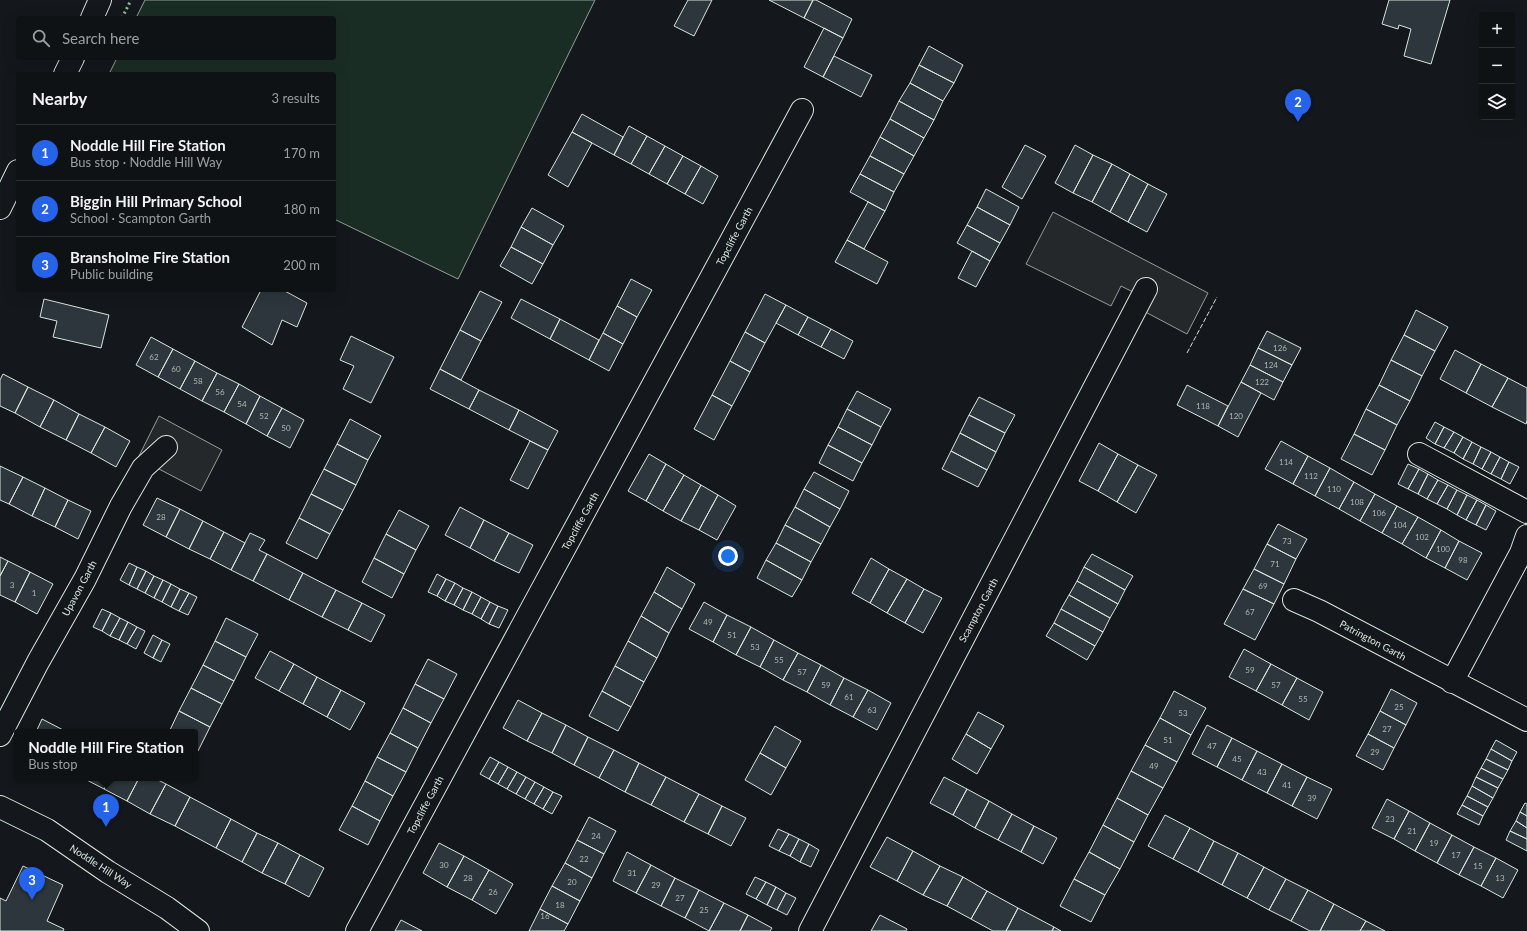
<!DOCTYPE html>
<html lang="en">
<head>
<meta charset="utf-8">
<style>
  body { margin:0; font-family:Lato,sans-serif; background:#181b1e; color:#f1f3f6 }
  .controls { position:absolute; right:12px; top:12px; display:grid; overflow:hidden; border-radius:4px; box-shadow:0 4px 16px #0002 }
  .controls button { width:36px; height:36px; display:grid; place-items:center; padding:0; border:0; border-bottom:1px solid #2f3234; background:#0f1215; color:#f1f3f6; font:20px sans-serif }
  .you { position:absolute; left:728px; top:556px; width:14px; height:14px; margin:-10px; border:3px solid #fff; border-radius:50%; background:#1a73e8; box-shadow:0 0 0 6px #1a73e833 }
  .badge { display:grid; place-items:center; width:26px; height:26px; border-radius:50%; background:#2563eb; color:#fff; font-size:13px; font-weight:700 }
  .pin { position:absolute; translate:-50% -33px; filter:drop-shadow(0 1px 2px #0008) }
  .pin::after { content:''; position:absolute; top:21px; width:14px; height:12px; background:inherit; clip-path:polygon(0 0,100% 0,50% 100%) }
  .popup { position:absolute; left:14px; top:729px; width:184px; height:52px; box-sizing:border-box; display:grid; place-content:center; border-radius:4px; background:#0f1215; filter:drop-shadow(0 1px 3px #0005); font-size:13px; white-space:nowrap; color:#9b9ea0 }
  .popup b { font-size:15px; color:#f1f3f6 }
  .popup::after { content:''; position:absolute; left:50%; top:100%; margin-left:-8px; border:8px solid transparent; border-top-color:#0f1215 }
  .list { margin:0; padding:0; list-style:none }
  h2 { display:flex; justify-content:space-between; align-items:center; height:52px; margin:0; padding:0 16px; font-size:17px }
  h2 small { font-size:13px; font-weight:400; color:#9b9ea0 }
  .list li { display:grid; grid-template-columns:26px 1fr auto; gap:12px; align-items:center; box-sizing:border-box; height:56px; padding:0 16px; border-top:1px solid #2f3234 }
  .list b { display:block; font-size:15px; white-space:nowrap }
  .list p { margin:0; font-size:13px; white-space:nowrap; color:#9b9ea0 }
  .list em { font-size:13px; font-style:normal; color:#9b9ea0 }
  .icon { flex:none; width:22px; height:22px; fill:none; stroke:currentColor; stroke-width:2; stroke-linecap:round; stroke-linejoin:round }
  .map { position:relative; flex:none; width:1527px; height:931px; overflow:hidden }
  .search { position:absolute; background:#0f1215; box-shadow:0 4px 16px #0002; left:16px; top:16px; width:320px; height:44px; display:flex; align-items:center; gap:10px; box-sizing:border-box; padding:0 14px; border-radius:4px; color:#9b9ea0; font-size:15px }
  .panel { position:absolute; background:#0f1215; box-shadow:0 4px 16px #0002; left:16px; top:72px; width:320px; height:220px; border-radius:4px }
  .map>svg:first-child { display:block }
</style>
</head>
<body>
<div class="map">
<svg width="1527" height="931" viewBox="0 0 1527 931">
  <rect width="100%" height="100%" fill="#14181c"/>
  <path fill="#1a2d24" stroke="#939e99" d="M145,0H595L458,279L334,219V74H109L117,58H334V18H136Z"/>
  <path fill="#24282b" stroke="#939e99" d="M1053,212L1208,293L1187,334L1136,307L1133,292L1121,286L1111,306L1026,264Z
    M159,416L222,450L201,491L138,458Z"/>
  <path fill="#2c363c" stroke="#d8e6dc" d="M688,0H712L694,36L674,26Z
    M769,0H813L804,18Z
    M813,0H816L852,19L843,38L804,18Z
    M1389,0H1450L1431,64L1404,56L1411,29L1399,25L1398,29L1382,24Z
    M824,28L843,38L823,77L804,67Z
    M929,46L963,65L954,83L919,65Z
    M834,56L872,75L861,97L823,77Z
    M919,65L954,83L943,101L910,83Z
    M910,83L943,101L934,120L899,101Z
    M899,101L934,120L924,138L890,119Z
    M582,114L623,137L614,155L572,132Z
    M890,119L924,138L914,156L880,137Z
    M629,126L647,136L631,164L614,155Z
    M572,132L592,143L568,187L548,175Z
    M647,136L665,146L649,174L631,164Z
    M880,137L914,156L904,174L870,156Z
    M1025,145L1046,156L1022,199L1002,187Z
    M1075,145L1093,155L1073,193L1055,183Z
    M665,146L683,156L667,184L649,174Z
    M1093,155L1112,164L1092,202L1073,193Z
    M683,156L701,166L685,194L667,184Z
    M870,156L904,174L894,192L860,174Z
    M1112,164L1130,174L1110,212L1092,202Z
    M701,166L718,176L703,204L685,194Z
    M860,174L894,192L885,211L850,192Z
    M1130,174L1148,184L1128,222L1110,212Z
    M1148,184L1167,194L1147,232L1128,222Z
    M986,189L1019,207L1010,225L977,207Z
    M868,202L885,211L864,249L847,240Z
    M977,207L1010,225L1000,243L967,225Z
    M532,208L564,226L553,245L521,227Z
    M967,225L1000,243L990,261L957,243Z
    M521,227L553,245L543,264L511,247Z
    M847,240L888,262L877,284L835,262Z
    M511,247L543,264L532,284L500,266Z
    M972,251L990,261L976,287L958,278Z
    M631,279L652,290L637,317L617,306Z
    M261,290H283L307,303L297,327L282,320L272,345L242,327Z
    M480,291L502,302L481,341L460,330Z
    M765,294L786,305L765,343L745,332Z
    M44,299L109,315L101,348L53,337L57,321L40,317Z
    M521,299L560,319L550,339L511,318Z
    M786,305L808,317L798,335L776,323Z
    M617,306L637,317L623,344L603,333Z
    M1416,310L1448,327L1435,351L1404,335Z
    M808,317L831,329L821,347L798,335Z
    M560,319L599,340L589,360L550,339Z
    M831,329L853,341L844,359L821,347Z
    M460,330L481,341L461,380L440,369Z
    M1267,331L1301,348L1292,365L1258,348Z
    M745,332L765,343L750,372L730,361Z
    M603,333L623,344L609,371L589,360Z
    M1404,335L1435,351L1422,376L1391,360Z
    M351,336L394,357L371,403L343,389L354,366L340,360Z
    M151,337L173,349L158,377L136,365Z
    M1258,348L1292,365L1283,382L1250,365Z
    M173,349L195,361L180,389L158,377Z
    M1455,350L1481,364L1466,393L1440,379Z
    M1391,360L1422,376L1410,401L1379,385Z
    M195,361L217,373L202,401L180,389Z
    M730,361L750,372L732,406L712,395Z
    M1481,364L1508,378L1492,407L1466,393Z
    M1250,365L1283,382L1274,400L1241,382Z
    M440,369L479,390L469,409L430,389Z
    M217,373L239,384L224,412L202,401Z
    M3,374L28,387L15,413L0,406V380Z
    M1508,378L1527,388V421L1526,424L1492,407Z
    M1241,382L1261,393L1238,437L1218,426Z
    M239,384L260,396L246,424L224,412Z
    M1187,385L1228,406L1218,426L1177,405Z
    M1379,385L1410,401L1397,425L1366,409Z
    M28,387L54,400L40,427L15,413Z
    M479,390L519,410L509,430L469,409Z
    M857,391L891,409L881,427L847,409Z
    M712,395L732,406L714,440L694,429Z
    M260,396L282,408L267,436L246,424Z
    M979,397L1015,415L1005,433L969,415Z
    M54,400L79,414L66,440L40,427Z
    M282,408L304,420L290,448L267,436Z
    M847,409L881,427L872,445L838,427Z
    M1366,409L1397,425L1385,450L1354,434Z
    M519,410L558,431L548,450L509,430Z
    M79,414L105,427L91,453L66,440Z
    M969,415L1005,433L996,452L960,433Z
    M350,419L381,436L368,460L337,444Z
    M1435,422L1444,427L1435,444L1426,438Z
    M105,427L130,441L116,467L91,453Z
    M838,427L872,445L862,463L828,445Z
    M1444,427L1454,432L1444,448L1435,444Z
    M1454,432L1463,437L1454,453L1444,448Z
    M960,433L996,452L987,470L951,451Z
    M1354,434L1385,450L1372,475L1341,459Z
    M1463,437L1472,442L1463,459L1454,453Z
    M530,441L548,450L528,489L510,480Z
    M1281,441L1308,456L1293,484L1265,469Z
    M1472,442L1481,447L1473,464L1463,459Z
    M1099,443L1118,454L1098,491L1079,481Z
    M337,444L368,460L356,485L324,469Z
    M828,445L862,463L853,481L819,463Z
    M1481,447L1491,452L1482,469L1473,464Z
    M951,451L987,470L978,487L942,469Z
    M1491,452L1500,457L1491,474L1482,469Z
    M649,454L666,464L646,501L628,491Z
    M1118,454L1138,465L1117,502L1098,491Z
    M1308,456L1330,468L1315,496L1293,484Z
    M1500,457L1509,462L1501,479L1491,474Z
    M1509,462L1519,467L1510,484L1501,479Z
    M666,464L684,475L663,511L646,501Z
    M1408,464L1419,469L1408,489L1398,484Z
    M1138,465L1157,475L1136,513L1117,502Z
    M0,466L23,477L9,504L0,500Z
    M1330,468L1354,482L1339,509L1315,496Z
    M324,469L356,485L343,510L311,494Z
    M1419,469L1428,474L1418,494L1408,489Z
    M814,472L849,491L840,509L804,489Z
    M1428,474L1438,480L1427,499L1418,494Z
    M684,475L701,485L681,521L663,511Z
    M23,477L45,488L32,516L9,504Z
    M1438,480L1448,485L1437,504L1427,499Z
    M1354,482L1375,494L1360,521L1339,509Z
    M701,485L718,495L699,530L681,521Z
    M1448,485L1457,490L1447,509L1437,504Z
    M45,488L68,500L55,527L32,516Z
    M804,489L840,509L830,527L795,507Z
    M1457,490L1467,495L1457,515L1447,509Z
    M311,494L343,510L330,534L299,518Z
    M1375,494L1397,506L1382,533L1360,521Z
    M718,495L736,506L717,540L699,530Z
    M1467,495L1477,500L1466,520L1457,515Z
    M157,498L180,509L166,537L143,525Z
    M68,500L91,511L78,539L55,527Z
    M1477,500L1486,505L1476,525L1466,520Z
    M1486,505L1496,511L1486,530L1476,525Z
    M1397,506L1418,517L1402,544L1382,533Z
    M460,507L484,520L470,548L445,535Z
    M795,507L830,527L821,544L785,525Z
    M180,509L203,521L189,549L166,537Z
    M399,510L429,526L416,550L386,534Z
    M1418,517L1441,530L1426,558L1402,544Z
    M299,518L330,534L317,559L286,543Z
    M484,520L509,533L494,561L470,548Z
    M203,521L224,532L210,559L189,549Z
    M1278,524L1307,539L1296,559L1267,544Z
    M785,525L821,544L811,562L776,543Z
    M1441,530L1459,541L1445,568L1426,558Z
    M224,532L245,543L231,570L210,559Z
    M250,533L265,540L259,550L267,554L253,581L231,570Z
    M509,533L533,545L519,573L494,561Z
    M386,534L416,550L404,574L374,558Z
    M1459,541L1482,553L1467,580L1445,568Z
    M776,543L811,562L802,580L766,560Z
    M1267,544L1296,559L1284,584L1254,569Z
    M267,554L303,573L289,600L253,581Z
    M1092,554L1133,576L1125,590L1084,567Z
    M0,557L8,561L0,576Z
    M374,558L404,574L392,598L362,582Z
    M871,558L889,569L870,603L852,593Z
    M766,560L802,580L792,597L757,578Z
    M8,561L30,572L15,602L0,595V576Z
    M129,563L137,567L129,585L120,580Z
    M137,567L146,571L137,589L129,585Z
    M667,567L695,584L682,609L654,592Z
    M1084,567L1125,590L1118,604L1077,581Z
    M889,569L907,579L887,613L870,603Z
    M1254,569L1284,584L1274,604L1243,589Z
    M146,571L154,576L145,593L137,589Z
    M30,572L53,584L37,614L15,602Z
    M303,573L336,590L322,617L289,600Z
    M437,574L446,579L437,596L428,592Z
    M154,576L163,580L154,598L145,593Z
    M446,579L455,583L445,601L437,596Z
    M907,579L924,589L905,623L887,613Z
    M163,580L171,584L162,602L154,598Z
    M1077,581L1118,604L1110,618L1069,595Z
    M455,583L463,588L454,605L445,601Z
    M171,584L180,589L171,607L162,602Z
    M463,588L472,592L463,610L454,605Z
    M180,589L189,593L179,611L171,607Z
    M924,589L942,598L923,633L905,623Z
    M1243,589L1274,604L1255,640L1224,624Z
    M336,590L362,603L348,630L322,617Z
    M472,592L481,597L472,614L463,610Z
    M654,592L682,609L669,633L641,616Z
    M189,593L197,597L188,615L179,611Z
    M1069,595L1110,618L1103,632L1061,609Z
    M481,597L490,602L481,619L472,614Z
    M490,602L498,606L489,624L481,619Z
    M704,602L727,615L713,642L689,629Z
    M362,603L385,615L371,642L348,630Z
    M498,606L508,610L499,628L489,624Z
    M102,609L111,613L102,631L93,627Z
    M1061,609L1103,632L1095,646L1054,623Z
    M111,613L120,618L110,636L102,631Z
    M727,615L751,627L736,655L713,642Z
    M641,616L669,633L657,658L628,641Z
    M120,618L128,622L119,640L110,636Z
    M226,618L258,634L246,657L215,641Z
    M128,622L137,627L127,644L119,640Z
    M1054,623L1095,646L1087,660L1046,636Z
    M137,627L145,631L136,649L127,644Z
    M751,627L774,640L760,667L736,655Z
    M153,635L162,640L153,658L144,653Z
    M162,640L170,644L161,662L153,658Z
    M774,640L798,653L783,680L760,667Z
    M215,641L246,657L234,681L203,665Z
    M628,641L657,658L644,682L615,666Z
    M1244,649L1271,664L1256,691L1229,677Z
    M270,651L294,664L279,691L255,678Z
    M798,653L821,665L807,692L783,680Z
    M428,659L457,674L444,699L415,684Z
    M294,664L317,677L303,704L279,691Z
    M1271,664L1297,678L1282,705L1256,691Z
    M203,665L234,681L222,704L191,688Z
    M821,665L844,678L830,705L807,692Z
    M615,666L644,682L631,707L602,691Z
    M317,677L341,690L327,717L303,704Z
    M844,678L868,690L853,717L830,705Z
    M1297,678L1323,692L1309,720L1282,705Z
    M415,684L444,699L431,723L403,708Z
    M191,688L222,704L210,727L179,711Z
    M1391,689L1417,703L1406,725L1380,711Z
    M341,690L365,703L350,730L327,717Z
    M868,690L891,703L877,730L853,717Z
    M602,691L631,707L618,731L589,716Z
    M1174,691L1206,708L1191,735L1160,718Z
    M518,700L542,713L527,741L503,728Z
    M403,708L431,723L418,748L390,733Z
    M179,711L210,727L198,751L195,749V732H169Z
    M1380,711L1406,725L1394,748L1368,734Z
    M978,712L1004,726L991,749L966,734Z
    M542,713L566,725L552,753L527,741Z
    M1160,718L1191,735L1177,762L1145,745Z
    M42,719L67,732H36Z
    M566,725L588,737L574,765L552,753Z
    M1207,725L1232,738L1217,767L1192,754Z
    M775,726L801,741L786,768L760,753Z
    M390,733L418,748L406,772L377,757Z
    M966,734L991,749L977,774L952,759Z
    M1368,734L1394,748L1383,770L1356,756Z
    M588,737L614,750L599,778L574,765Z
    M1232,738L1257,751L1242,780L1217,767Z
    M1496,740L1517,752L1512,761L1491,749Z
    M1145,745L1177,762L1163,788L1131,771Z
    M1491,749L1512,761L1508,770L1486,759Z
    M614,750L639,763L625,792L599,778Z
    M1257,751L1282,764L1267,793L1242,780Z
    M760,753L786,768L771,795L745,780Z
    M377,757L406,772L393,796L365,781Z
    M490,757L499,762L489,779L480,774Z
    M1486,759L1508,770L1503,779L1481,768Z
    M499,762L508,767L498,784L489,779Z
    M639,763L666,777L651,805L625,792Z
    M1282,764L1307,777L1292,806L1267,793Z
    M508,767L517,772L507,789L498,784Z
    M1481,768L1503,779L1498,788L1476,777Z
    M1131,771L1163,788L1148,815L1117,798Z
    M517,772L526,777L516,794L507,789Z
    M526,777L535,782L525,799L516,794Z
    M666,777L699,794L684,822L651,805Z
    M944,777L967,789L953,815L930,803Z
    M1307,777L1332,789L1317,819L1292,806Z
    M1476,777L1498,788L1493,798L1472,786Z
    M83,778H109L104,789Z
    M109,778H139L127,801L104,789Z
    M139,778H154L166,784L150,814L127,801Z
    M365,781L393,796L380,821L352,806Z
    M535,782L544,787L534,804L525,799Z
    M166,784L190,797L175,826L150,814Z
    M1472,786L1493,798L1488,807L1467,796Z
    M544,787L553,792L543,809L534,804Z
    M967,789L989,801L975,828L953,815Z
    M553,792L562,796L552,814L543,809Z
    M699,794L722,806L708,834L684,822Z
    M1467,796L1488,807L1483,816L1462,805Z
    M190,797L231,819L216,848L175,826Z
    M1117,798L1148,815L1134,842L1103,825Z
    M1387,799L1409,811L1394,839L1372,828Z
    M989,801L1012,814L998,840L975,828Z
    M1525,803L1527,804V816L1520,812Z
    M1462,805L1483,816L1479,825L1457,814Z
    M352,806L380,821L368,845L339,830Z
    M722,806L746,818L731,846L708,834Z
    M1409,811L1430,823L1415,851L1394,839Z
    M1520,812L1527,816V828L1516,821Z
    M1012,814L1034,826L1021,852L998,840Z
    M1165,815L1190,828L1173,859L1148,846Z
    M589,817L616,831L604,854L577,840Z
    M231,819L257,833L242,862L216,848Z
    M1516,821L1527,828V839L1510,831Z
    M1430,823L1452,835L1437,863L1415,851Z
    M1103,825L1134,842L1120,869L1089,852Z
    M1034,826L1057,838L1043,864L1021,852Z
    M1190,828L1214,841L1198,872L1173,859Z
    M778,829L789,834L779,851L769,846Z
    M1510,831L1527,839V851L1506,840Z
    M257,833L278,843L262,873L242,862Z
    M789,834L799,839L790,856L779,851Z
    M1452,835L1474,847L1459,875L1437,863Z
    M887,837L913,851L897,881L870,867Z
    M799,839L809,844L800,862L790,856Z
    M577,840L604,854L592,878L565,863Z
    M1214,841L1238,853L1222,885L1198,872Z
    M278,843L300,855L285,884L262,873Z
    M439,843L464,856L447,887L423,873Z
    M809,844L819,850L811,867L800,862Z
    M1474,847L1496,858L1481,886L1459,875Z
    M913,851L940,866L923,895L897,881Z
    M627,852L651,865L636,893L613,881Z
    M1089,852L1120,869L1105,895L1074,879Z
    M1238,853L1264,867L1247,898L1222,885Z
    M300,855L324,868L309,897L285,884Z
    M464,856L489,870L472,900L447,887Z
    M1496,858L1518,870L1503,898L1481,886Z
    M565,863L592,878L580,901L552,886Z
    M651,865L675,878L661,906L636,893Z
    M23,866L63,885L47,921L64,929L63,931H0V898L6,901Z
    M940,866L963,877L947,906L923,895Z
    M1264,867L1286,879L1269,910L1247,898Z
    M489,870L513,884L496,914L472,900Z
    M755,877L766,882L756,899L746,894Z
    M963,877L987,891L971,919L947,906Z
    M675,878L699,890L685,918L661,906Z
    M1074,879L1105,895L1091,922L1060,906Z
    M1286,879L1308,890L1291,921L1269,910Z
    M766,882L776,887L767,905L756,899Z
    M552,886L580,901L568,924L540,909Z
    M776,887L786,893L777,910L767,905Z
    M699,890L724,903L709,931L685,918Z
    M1308,890L1334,904L1320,931H1310L1291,921Z
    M987,891L1018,908L1006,931H993L971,919Z
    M786,893L796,898L787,915L777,910Z
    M724,903L748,915L740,931H709Z
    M1334,904L1366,921L1360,931H1320Z
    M1018,908L1054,927L1052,931H1006Z
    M540,909L568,924L564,931H529Z
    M748,915L772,928L770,931H740Z
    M880,915L907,929L906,931H871Z
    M401,920L422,931H395Z
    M1366,921L1385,931H1360Z
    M1054,927L1061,931H1052Z"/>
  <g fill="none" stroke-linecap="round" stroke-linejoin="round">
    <g stroke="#d8e6dc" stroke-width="24">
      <path id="minor" d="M1419,454L1527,512
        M1294,600L1319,611L1527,720
        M1452,682L1521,553L1527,536
        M0,735L38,662L85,579L121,506L143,468L166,447
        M0,807L47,830L108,872L167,908L198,931
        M357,931L802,110
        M810,931L1146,289"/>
    </g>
    <g stroke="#d8e6dc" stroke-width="24">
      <path id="tertiary" d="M92,18L100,0
        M65,74L73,58
        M0,208L18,171"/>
    </g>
    <use href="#minor" stroke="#14181c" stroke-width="22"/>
    <use href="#tertiary" stroke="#14181c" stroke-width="22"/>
    <path stroke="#8ac095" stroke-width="3" stroke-dasharray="2 3" stroke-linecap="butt" d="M122,18L131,0"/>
    <path stroke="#d8e6dc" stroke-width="1" stroke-dasharray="5 2" stroke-linecap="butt" d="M1187,353L1217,297"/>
  </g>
  <g text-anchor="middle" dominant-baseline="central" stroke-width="3" stroke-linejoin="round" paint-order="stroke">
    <g font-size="8" fill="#adbab4">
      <text x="1280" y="348">126</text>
      <text x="154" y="357">62</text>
      <text x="1271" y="365">124</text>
      <text x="176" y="369">60</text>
      <text x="198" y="381">58</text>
      <text x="1262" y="382">122</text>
      <text x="220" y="392">56</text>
      <text x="242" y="404">54</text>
      <text x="1203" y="406">118</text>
      <text x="264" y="416">52</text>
      <text x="1236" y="416">120</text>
      <text x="286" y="428">50</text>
      <text x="1286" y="462">114</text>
      <text x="1311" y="476">112</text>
      <text x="1334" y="489">110</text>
      <text x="1357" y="502">108</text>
      <text x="1379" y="513">106</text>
      <text x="161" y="517">28</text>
      <text x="1400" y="525">104</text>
      <text x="1422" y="537">102</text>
      <text x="1287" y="541">73</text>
      <text x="1443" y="549">100</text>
      <text x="1463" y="560">98</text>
      <text x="1275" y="564">71</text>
      <text x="12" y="585">3</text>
      <text x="1263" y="586">69</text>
      <text x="34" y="593">1</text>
      <text x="1250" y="612">67</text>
      <text x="708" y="622">49</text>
      <text x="732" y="635">51</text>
      <text x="755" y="647">53</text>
      <text x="779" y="660">55</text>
      <text x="1250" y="670">59</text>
      <text x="802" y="672">57</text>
      <text x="826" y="685">59</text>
      <text x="1276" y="685">57</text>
      <text x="849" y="697">61</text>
      <text x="1303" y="699">55</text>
      <text x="1399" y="707">25</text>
      <text x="872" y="710">63</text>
      <text x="1183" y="713">53</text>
      <text x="1387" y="729">27</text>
      <text x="1168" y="740">51</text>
      <text x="1212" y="746">47</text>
      <text x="1375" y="752">29</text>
      <text x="1237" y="759">45</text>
      <text x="1154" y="766">49</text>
      <text x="1262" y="772">43</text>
      <text x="1287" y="785">41</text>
      <text x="1312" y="798">39</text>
      <text x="1390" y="819">23</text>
      <text x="1412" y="831">21</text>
      <text x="596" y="836">24</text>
      <text x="1434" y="843">19</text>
      <text x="1456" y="855">17</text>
      <text x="584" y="859">22</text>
      <text x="444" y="865">30</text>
      <text x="1478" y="866">15</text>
      <text x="632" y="873">31</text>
      <text x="468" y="878">28</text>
      <text x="1500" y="878">13</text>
      <text x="572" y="882">20</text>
      <text x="656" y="885">29</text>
      <text x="493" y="892">26</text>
      <text x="680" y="898">27</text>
      <text x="560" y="905">18</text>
      <text x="704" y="910">25</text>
      <text x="545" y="916">16</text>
    </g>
    <g font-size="10" fill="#d8e6dc" stroke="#14181c">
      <text transform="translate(734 236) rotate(-62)">Topcliffe Garth</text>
      <text transform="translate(580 521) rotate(-61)">Topcliffe Garth</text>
      <text transform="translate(79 588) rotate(-62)">Upavon Garth</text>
      <text transform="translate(978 610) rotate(-62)">Scampton Garth</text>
      <text transform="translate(1373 640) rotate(28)">Patrington Garth</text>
      <text transform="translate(425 805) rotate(-62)">Topcliffe Garth</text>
      <text transform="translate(101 866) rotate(33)">Noddle Hill Way</text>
    </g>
  </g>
</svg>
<div class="controls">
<button>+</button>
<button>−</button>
<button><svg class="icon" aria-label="layers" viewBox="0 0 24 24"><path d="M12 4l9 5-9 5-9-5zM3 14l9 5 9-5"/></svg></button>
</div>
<div class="you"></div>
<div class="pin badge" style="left:106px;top:827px">1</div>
<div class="popup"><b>Noddle Hill Fire Station</b>Bus stop</div>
<div class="pin badge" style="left:1298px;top:122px">2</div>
<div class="pin badge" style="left:32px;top:900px">3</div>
<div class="search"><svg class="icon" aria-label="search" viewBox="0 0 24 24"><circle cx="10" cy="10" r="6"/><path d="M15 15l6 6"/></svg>Search here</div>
<section class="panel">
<h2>Nearby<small>3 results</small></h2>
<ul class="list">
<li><span class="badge">1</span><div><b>Noddle Hill Fire Station</b><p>Bus stop · Noddle Hill Way</p></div><em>170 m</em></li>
<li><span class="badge">2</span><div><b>Biggin Hill Primary School</b><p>School · Scampton Garth</p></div><em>180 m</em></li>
<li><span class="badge">3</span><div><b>Bransholme Fire Station</b><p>Public building</p></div><em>200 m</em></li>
</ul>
</section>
</div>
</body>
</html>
